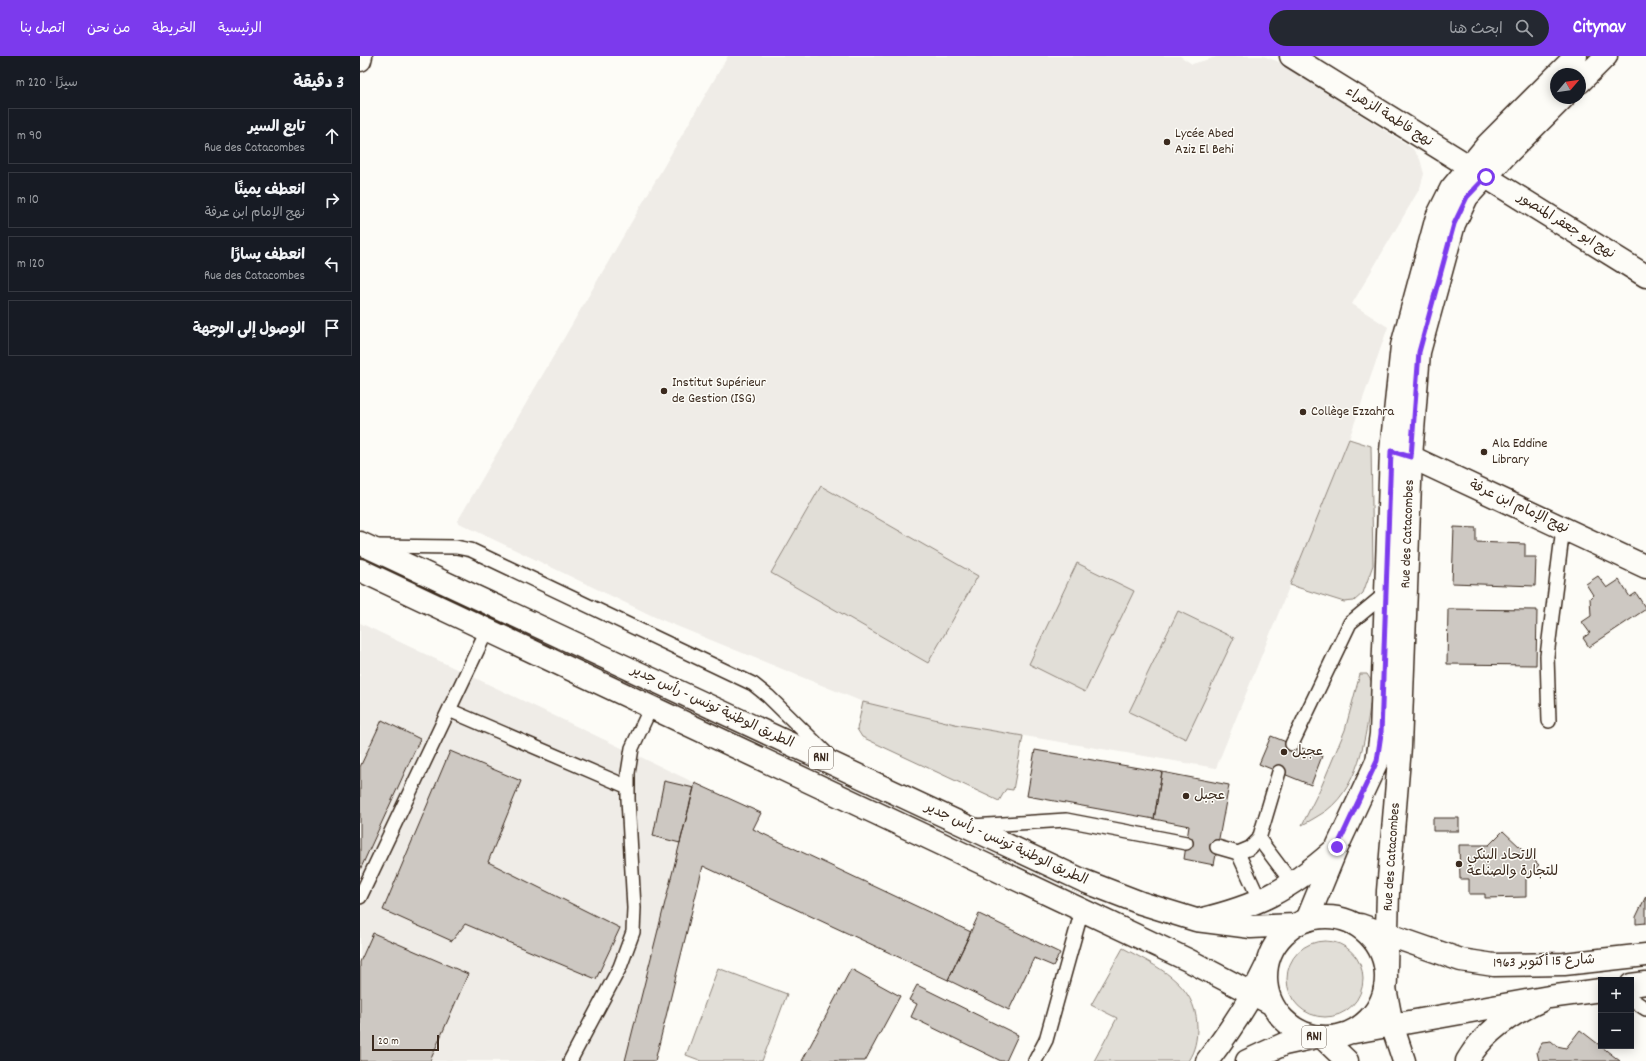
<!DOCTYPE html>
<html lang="ar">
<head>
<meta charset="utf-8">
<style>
  body { margin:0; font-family:Dekko,"Playpen Sans Arabic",sans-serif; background:#242831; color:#f1f3f6; direction:rtl }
  .controls { position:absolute; right:12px; bottom:12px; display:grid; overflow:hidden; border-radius:0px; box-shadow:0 2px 10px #0003 }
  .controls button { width:36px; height:36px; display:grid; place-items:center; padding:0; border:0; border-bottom:1px solid #363941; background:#171b24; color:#f1f3f6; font:20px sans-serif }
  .compass { position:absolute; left:1190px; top:12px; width:36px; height:36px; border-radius:50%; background:#171b24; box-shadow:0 2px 10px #0003; rotate:61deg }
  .scale { position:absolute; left:12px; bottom:10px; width:67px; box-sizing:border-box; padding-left:4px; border:2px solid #3b2a1e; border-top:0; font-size:11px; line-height:14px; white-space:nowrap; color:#3b2a1e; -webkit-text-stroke:3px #fdfcf7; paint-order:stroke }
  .stop { position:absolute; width:12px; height:12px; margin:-9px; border:3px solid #7c3aed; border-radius:50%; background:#fff }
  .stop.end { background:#7c3aed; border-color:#fff; box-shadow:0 1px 4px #0008 }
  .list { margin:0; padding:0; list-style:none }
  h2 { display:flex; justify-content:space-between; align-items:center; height:52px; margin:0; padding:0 16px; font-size:17px }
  h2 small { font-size:13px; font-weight:400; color:#9ea1a6 }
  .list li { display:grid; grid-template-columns:26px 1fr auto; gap:12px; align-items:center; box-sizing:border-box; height:56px; margin:0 8px 8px; padding:0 8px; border:1px solid #363941; border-radius:0px }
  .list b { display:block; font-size:15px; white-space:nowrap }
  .list p { margin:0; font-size:13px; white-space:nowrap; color:#9ea1a6 }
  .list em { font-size:13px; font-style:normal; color:#9ea1a6 }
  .icon { flex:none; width:22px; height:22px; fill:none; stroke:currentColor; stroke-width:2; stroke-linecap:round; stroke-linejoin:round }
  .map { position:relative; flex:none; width:1286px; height:1005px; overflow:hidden; direction:ltr }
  header { display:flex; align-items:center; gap:24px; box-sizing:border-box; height:56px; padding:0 20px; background:#7c3aed; color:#fff }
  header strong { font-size:19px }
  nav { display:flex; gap:22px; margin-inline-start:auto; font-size:14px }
  .search { width:280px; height:36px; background:#242831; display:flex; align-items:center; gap:10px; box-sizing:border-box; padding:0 14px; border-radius:22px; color:#9ea1a6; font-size:15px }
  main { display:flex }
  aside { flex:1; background:#171b24 }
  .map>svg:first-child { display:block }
</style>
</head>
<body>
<header>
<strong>Citynav</strong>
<div class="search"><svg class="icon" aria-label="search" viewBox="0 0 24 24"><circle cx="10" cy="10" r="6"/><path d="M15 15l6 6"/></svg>ابحث هنا</div>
<nav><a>الرئيسية</a><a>الخريطة</a><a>من نحن</a><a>اتصل بنا</a></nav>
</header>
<main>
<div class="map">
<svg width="1286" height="1005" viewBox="0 0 1286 1005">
  <rect width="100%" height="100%" fill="#fdfcf7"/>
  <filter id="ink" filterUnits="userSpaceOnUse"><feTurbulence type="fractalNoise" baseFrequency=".025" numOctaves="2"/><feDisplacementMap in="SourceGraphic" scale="8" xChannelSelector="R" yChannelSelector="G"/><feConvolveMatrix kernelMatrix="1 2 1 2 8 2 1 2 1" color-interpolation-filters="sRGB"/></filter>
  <g filter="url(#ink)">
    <path fill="#efece7" d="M368,0H820L832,8L860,0H903L917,5L1052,92L1060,103L1064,118L1060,132L992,248L1028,271L989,383L856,712L599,669L503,646L297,562L97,466Z
      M0,567L335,727L265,1005H0Z"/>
    <path fill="#e1ded7" stroke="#8e847a" d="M989,383L1011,390L1013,509L1003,537L994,545L984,546L930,529Z
      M461,430L618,520L568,607L411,517Z
      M717,507L774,535L725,636L669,608Z
      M818,555L874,582L826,683L769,656Z
      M1000,618H1007L1013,628C1007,670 1003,727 966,755C958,760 950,765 942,769L962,729L985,674Z
      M503,646L599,669L663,680L653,734L646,733L639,745L502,681L497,673Z
      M927 923a38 38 0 1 1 76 0a38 38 0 1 1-76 0Z
      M763,892C796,910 836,927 837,970C837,984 835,994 828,1005H734L757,962L731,949Z
      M358,912L427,938L402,1005H342L326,999Z"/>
    <path fill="#cdc8c2" stroke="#3b2a1e" d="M1094,471L1116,472V486L1165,488V501H1176L1175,530L1092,527Z
      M1238,520L1247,532L1259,524L1270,541L1276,537L1286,553L1229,591L1223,582L1230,577L1222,566L1231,560L1230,542L1233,539L1226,528Z
      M1088,553L1177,554L1176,609L1087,608Z
      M22,664L60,683L0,814V711Z
      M911,680L962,700L951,729L899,708Z
      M675,694L802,716L794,763L667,740Z
      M90,695L161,725L128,806L260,872L236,923L105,868L92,885L23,854Z
      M802,716L869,729L854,809L824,803L829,770L794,763Z
      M304,725L334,732L320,787L293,780Z
      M335,727L401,757L393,773L611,876L588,924L343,810L295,1005H265Z
      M1073,762H1099V775H1073Z
      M1143,775L1179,809L1166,823V841L1125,842V838H1109V823H1100L1099,789H1129Z
      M1286,840V867L1276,868V861Z
      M619,858L700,897L693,910L674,902L649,954L588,924Z
      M13,877L108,918L70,1005H0V906Z
      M491,913L540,940L505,1005H442Z
      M557,929L658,979L646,1005H641L551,961L557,948L549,944Z
      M1220,974L1260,1005H1179L1177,996L1182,986L1191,985L1197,990L1206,992Z"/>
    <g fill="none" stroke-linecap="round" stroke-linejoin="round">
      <g stroke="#3b2a1e" stroke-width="16">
        <path id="lane" d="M15,490L96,491L111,494L393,628L408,640L468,699
          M89,654L268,731
          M1189,665L1187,600L1203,472
          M932,688L990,567L1025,538
          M612,770L706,764L826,787
          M899,783L932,827
          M857,791L878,797L890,792L899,783L919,716
          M878,797L900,845
          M0,841L127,574
          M1271,943L1286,953
          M210,1005L260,911L273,876L274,852L268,743V717L272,692L291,651
          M675,1005L686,984L722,854"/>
      </g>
      <g stroke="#3b2a1e" stroke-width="25">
        <path id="street" d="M931,0L1286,220
          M1034,396L1051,401L1286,511"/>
      </g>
      <g stroke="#3b2a1e" stroke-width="25">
        <path id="secondary" d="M0,4L1,0
          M1198,18L1216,0
          M1220,26L1246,0
          M839,864C897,850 928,835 973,795
          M947,864L977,791L1017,705L1021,678L1031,395L1042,290L1077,161L1091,133L1128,88L1196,20
          M1026,912L1028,835L1040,691L1051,401L1059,296L1094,168L1107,141L1145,100L1203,42
          M1025,932L1032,969L1044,1005
          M963,982L987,1005
          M847,1005C870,975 890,945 906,911
          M887,1005L924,988L956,981
          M1107,1005C1123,977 1151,958 1180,945"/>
      </g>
      <g stroke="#3b2a1e" stroke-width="25">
        <path id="primary" d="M0,487L724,825L781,847L836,864L891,871L935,869
          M0,514L828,904L912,948
          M906 921a60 60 0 1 1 120 0a60 60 0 1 1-120 0Z
          M1000,869L1101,904L1134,909L1204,908L1286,899
          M1271,929L1286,927
          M994,976L1189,941L1241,934"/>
      </g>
      <use href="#lane" stroke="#fdfcf7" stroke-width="13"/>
      <use href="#street" stroke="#fdfcf7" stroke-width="22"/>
      <use href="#secondary" stroke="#fdfcf7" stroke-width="22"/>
      <use href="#primary" stroke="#fdfcf7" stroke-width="22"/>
    </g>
  </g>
  <g fill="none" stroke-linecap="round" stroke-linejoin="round" filter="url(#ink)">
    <path stroke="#7c3aed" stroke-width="5" d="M977,791L1017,705L1021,678L1031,395L1051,401L1059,296L1094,168L1107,141L1126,121"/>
  </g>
  <g fill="#3b2a1e" stroke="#fdfcf7" stroke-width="1.5">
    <circle cx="807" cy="86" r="4"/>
    <circle cx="304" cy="335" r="4"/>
    <circle cx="943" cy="356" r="4"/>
    <circle cx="1124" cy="396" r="4"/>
    <circle cx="924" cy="696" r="4"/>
    <circle cx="826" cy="740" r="4"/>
    <circle cx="1099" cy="808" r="4"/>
  </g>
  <g text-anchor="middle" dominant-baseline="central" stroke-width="3" stroke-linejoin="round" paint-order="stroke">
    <g fill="#fdfcf7" stroke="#75695f" stroke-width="1">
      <rect x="449" y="691" width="24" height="22" rx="3"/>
      <rect x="942" y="970" width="24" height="22" rx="3"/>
    </g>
    <g font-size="13" font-weight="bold" fill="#3b2a1e">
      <text x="461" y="702">RN1</text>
      <text x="954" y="981">RN1</text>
    </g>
    <g font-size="14" fill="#3b2a1e" stroke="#fdfcf7">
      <text transform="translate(1029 61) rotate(32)">نهج فاطمة الزهراء</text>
      <text transform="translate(1206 170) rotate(32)">نهج ابو جعفر المنصور</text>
      <text transform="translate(1159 451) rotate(25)">نهج الإمام ابن عرفة</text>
      <text transform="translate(1048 478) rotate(-88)">Rue des Catacombes</text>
      <text transform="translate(352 651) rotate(25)">الطريق الوطنية تونس - رأس جدير</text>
      <text transform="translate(646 788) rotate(25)">الطريق الوطنية تونس - رأس جدير</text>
      <text transform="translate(1032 801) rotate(-86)">Rue des Catacombes</text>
      <text transform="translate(1184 906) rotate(-2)">شارع 15 أكتوبر 1963</text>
    </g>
    <g font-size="14" fill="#3b2a1e" stroke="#fdfcf7" text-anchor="start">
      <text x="815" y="78">Lycée Abed<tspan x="815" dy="16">Aziz El Behi</tspan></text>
      <text x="312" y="327">Institut Supérieur<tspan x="312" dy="16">de Gestion (ISG)</tspan></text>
      <text x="951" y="356">Collège Ezzahra</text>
      <text x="1132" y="388">Ala Eddine<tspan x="1132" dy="16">Library</tspan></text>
      <text x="932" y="696">عجيل</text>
      <text x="834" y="740">عجبل</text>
      <text x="1107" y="800">الاتحاد البنكي<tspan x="1107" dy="16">للتجارة والصناعة</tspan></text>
    </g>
  </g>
</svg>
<div class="controls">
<button>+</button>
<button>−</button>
</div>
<svg class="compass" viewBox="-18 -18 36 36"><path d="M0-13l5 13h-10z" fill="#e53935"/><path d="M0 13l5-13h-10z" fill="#9ea1a6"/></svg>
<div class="scale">20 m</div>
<div class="stop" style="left:1126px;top:121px"></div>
<div class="stop end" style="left:977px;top:791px"></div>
</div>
<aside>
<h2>3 دقيقة<small>سيرًا · 220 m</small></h2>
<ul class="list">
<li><svg class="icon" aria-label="ahead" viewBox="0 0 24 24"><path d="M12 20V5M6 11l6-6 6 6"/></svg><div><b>تابع السير</b><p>Rue des Catacombes</p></div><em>90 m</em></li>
<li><svg class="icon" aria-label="right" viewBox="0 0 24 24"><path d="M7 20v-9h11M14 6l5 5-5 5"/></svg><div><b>انعطف يمينًا</b><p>نهج الإمام ابن عرفة</p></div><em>10 m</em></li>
<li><svg class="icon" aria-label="left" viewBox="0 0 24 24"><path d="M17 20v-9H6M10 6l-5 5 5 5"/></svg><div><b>انعطف يسارًا</b><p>Rue des Catacombes</p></div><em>120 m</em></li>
<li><svg class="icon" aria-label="arrive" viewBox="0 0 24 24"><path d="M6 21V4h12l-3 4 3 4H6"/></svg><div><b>الوصول إلى الوجهة</b></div></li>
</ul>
</aside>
</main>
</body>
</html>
